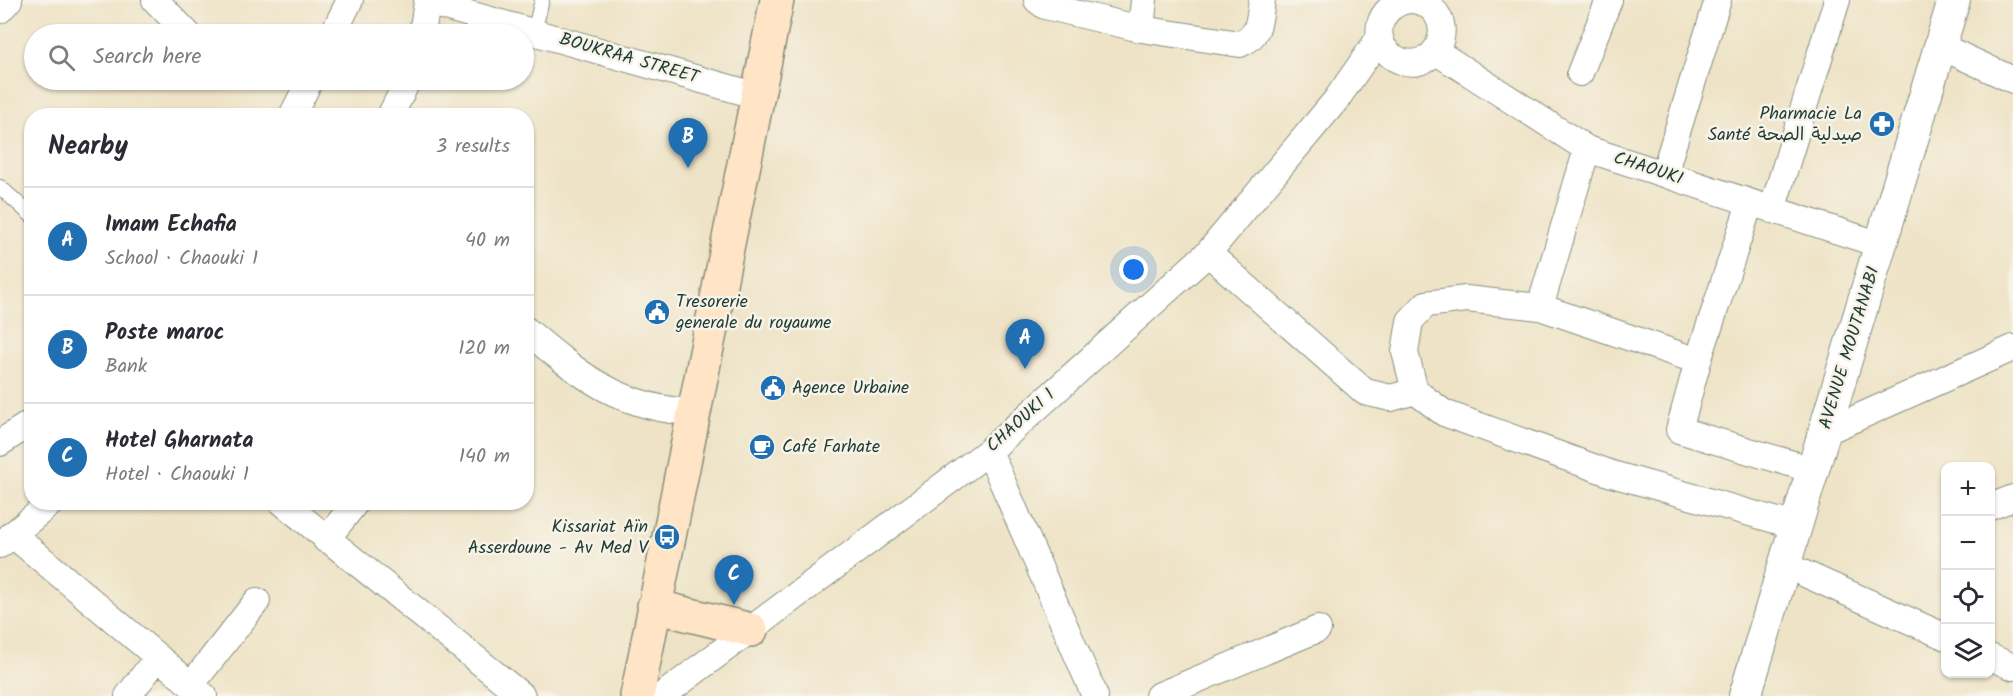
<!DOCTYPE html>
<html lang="en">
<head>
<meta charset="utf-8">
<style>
  body { margin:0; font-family:Kalam,"Playpen Sans Arabic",sans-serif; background:#f2f2f3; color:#2b2b33 }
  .controls { position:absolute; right:18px; bottom:18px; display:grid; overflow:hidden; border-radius:12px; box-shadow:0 2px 4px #0004 }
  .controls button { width:54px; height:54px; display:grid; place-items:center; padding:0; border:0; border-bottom:2px solid #e1e1e2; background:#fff; color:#2b2b33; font:30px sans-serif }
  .you { position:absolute; left:1134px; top:270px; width:21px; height:21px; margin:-15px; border:4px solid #fff; border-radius:50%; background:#1a73e8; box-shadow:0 0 0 9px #1a73e833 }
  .badge { display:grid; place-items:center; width:39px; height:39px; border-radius:50%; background:#1f6fb2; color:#fff; font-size:20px; font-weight:700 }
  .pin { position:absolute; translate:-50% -50px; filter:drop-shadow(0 2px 3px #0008) }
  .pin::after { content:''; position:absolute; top:32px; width:21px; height:18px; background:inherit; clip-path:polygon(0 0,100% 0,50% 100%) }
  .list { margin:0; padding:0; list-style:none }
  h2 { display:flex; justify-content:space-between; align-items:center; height:78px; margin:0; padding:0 24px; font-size:26px }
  h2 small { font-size:20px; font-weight:400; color:#7c7c81 }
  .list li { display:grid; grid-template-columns:39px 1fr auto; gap:18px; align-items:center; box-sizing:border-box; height:108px; padding:0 24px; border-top:2px solid #e1e1e2 }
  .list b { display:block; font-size:22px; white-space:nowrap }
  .list p { margin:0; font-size:20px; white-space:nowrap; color:#7c7c81 }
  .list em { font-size:20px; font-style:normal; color:#7c7c81 }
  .icon { flex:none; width:33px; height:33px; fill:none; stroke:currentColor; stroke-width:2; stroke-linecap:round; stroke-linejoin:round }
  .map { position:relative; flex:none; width:2013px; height:696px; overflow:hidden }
  .search { position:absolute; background:#fff; box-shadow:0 2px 4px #0004; left:24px; top:24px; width:510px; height:66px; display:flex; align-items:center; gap:15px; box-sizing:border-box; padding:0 21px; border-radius:33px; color:#7c7c81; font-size:22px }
  .panel { position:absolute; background:#fff; box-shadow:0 2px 4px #0004; left:24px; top:108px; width:510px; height:402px; border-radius:24px }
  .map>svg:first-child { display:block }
</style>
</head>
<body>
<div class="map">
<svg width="2013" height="696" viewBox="0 0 2013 696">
  <rect width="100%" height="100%" fill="#f7f3e8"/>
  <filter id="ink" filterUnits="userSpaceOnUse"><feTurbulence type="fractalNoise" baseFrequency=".0167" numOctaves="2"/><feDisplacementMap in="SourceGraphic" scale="12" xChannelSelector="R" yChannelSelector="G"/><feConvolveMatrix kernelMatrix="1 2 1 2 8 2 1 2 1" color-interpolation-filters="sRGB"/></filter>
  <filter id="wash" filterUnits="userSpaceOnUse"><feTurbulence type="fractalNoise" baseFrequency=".008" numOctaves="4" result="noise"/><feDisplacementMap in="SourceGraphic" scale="24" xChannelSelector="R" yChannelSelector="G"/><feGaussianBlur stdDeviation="1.35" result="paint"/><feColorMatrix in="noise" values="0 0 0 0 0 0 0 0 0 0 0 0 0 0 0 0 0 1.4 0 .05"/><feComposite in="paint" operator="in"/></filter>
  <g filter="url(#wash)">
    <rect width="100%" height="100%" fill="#eee3c6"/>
  </g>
  <g filter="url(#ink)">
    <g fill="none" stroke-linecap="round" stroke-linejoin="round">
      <g stroke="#86907d" stroke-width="16">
        <path id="service" d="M534,32L542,0
          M0,187L32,216"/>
      </g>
      <g stroke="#86907d" stroke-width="28">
        <path id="minor" d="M155,0L188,34
          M1037,0L1045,6L1141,29L1240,44C1260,36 1259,20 1262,0
          M1410,0C1391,2 1376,18 1380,38C1382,49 1390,57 1401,61C1443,74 1461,9 1413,0
          M0,10L9,0
          M1141,29L1144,0
          M333,34L350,0
          M422,34L427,2L758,96
          M1940,46L2013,80
          M1435,51L1587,149L1881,245
          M1580,73L1609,0
          M292,116L310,80
          M390,116L408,80
          M1664,174L1718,0
          M1750,203L1698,361L1679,430L1813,470
          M1772,210L1837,0
          M1208,253L1365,392L1391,398L1415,391
          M1540,307L1587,149
          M526,330C579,375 623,410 695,412
          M1698,361L1540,307L1466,299L1426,304L1410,321L1405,352L1415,391L1444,413L1612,474L1796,526
          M1825,432L2013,348
          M0,443L32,422
          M989,451L1095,696
          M282,502L522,696
          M1990,507L2013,498
          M12,534L204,696
          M326,540L356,502
          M0,545L52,502
          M1785,565L1946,637
          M1990,657L2013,667
          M191,685L257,601
          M128,696L158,657
          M662,696L989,451L1208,253L1336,100L1380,37
          M1158,696L1318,629"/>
      </g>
      <g stroke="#86907d" stroke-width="34">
        <path id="tertiary" d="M1745,696L1954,0"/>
      </g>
      <g stroke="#86907d" stroke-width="36">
        <path id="secondary" d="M654,606L751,630
          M637,696L777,0"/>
      </g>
      <use href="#service" stroke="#fff" stroke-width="14"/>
      <use href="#minor" stroke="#fff" stroke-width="26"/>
      <use href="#tertiary" stroke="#fff" stroke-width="32"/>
      <use href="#secondary" stroke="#ffe4c6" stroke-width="33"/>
    </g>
  </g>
  <defs>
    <g id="pharmacy-disc" transform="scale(1.35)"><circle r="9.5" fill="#1f6fb2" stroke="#f7f3e8"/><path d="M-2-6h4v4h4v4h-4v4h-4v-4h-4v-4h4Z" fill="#fff"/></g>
    <g id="civic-disc" transform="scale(1.35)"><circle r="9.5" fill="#1f6fb2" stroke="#f7f3e8"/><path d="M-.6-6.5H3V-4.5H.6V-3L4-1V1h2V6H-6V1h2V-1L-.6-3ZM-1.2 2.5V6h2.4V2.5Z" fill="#fff"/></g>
    <g id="cafe-disc" transform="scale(1.35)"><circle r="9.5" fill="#1f6fb2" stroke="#f7f3e8"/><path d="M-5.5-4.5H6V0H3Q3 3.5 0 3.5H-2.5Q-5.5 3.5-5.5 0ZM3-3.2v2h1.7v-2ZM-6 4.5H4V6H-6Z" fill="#fff"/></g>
    <g id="bus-disc" transform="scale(1.35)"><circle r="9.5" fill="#1f6fb2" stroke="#f7f3e8"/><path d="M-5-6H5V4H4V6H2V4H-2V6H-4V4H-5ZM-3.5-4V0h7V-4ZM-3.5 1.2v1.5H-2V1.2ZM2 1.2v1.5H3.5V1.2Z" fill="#fff"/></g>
  </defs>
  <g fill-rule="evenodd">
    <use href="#pharmacy-disc" x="1882" y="124"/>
    <use href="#civic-disc" x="657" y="312"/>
    <use href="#civic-disc" x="773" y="388"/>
    <use href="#cafe-disc" x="762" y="447"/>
    <use href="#bus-disc" x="667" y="537"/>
  </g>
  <g text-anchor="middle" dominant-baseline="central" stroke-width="5" stroke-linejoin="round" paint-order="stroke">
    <g font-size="18" fill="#1f3d34" stroke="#f7f3e8">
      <text transform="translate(629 59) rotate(16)">BOUKRAA STREET</text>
      <text transform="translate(1648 169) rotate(18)">CHAOUKI</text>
      <text transform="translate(1850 348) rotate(-73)">AVENUE MOUTANABI</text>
      <text transform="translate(1021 421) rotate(-42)">CHAOUKI 1</text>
    </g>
    <g font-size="18" fill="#1f3d34" stroke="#f7f3e8" text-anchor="start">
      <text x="1862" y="114" text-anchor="end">Pharmacie La<tspan x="1862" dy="21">Santé صيدلية الصحة</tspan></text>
      <text x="676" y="302">Tresorerie<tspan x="676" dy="21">generale du royaume</tspan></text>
      <text x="792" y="388">Agence Urbaine</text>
      <text x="782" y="447">Café Farhate</text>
      <text x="648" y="527" text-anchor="end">Kissariat Aïn<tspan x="648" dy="21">Asserdoune - Av Med V</tspan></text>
    </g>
  </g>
</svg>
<div class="controls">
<button>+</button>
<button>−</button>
<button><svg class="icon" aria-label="locate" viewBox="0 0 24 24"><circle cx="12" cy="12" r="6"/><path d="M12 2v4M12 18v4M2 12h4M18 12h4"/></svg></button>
<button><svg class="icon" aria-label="layers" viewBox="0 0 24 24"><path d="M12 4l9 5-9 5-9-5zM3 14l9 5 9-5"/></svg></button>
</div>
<div class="you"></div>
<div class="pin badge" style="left:1025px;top:369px">A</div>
<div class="pin badge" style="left:688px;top:168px">B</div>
<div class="pin badge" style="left:734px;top:605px">C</div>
<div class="search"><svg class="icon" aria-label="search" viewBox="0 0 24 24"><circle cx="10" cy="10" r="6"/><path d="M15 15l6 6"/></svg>Search here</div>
<section class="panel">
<h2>Nearby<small>3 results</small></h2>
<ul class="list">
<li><span class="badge">A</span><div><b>Imam Echafia</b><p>School · Chaouki 1</p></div><em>40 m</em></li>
<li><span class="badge">B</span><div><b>Poste maroc</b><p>Bank</p></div><em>120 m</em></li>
<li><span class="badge">C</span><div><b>Hotel Gharnata</b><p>Hotel · Chaouki 1</p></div><em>140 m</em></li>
</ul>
</section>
</div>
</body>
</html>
